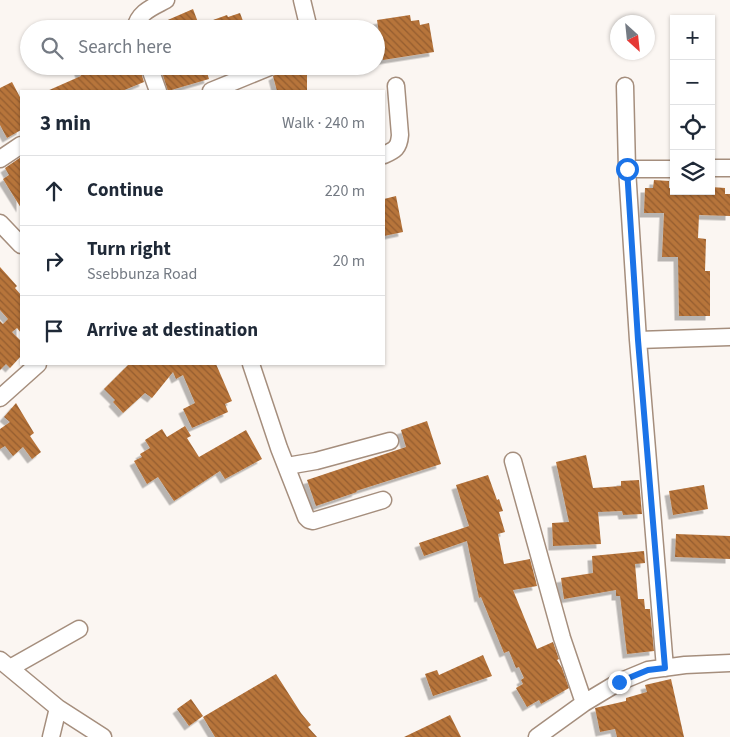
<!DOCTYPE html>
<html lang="en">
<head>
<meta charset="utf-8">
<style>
  body { margin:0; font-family:"Source Sans 3",sans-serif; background:#f6f6f7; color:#1f2937 }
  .controls { position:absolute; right:15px; top:15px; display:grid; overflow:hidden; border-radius:0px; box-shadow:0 1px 4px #0004 }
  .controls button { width:45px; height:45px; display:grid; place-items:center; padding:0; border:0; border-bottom:1px solid #e0e1e3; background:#fff; color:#1f2937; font:25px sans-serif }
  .compass { position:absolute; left:610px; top:15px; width:45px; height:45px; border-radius:50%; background:#fff; box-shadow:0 1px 4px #0004; rotate:153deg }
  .stop { position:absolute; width:15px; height:15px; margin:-11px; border:4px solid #1a73e8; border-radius:50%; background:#fff }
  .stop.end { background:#1a73e8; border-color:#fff; box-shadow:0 1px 5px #0008 }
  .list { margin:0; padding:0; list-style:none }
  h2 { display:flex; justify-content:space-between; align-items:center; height:65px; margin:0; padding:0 20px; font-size:21px }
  h2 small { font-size:16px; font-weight:400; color:#747a83 }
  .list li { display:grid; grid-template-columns:32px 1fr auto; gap:15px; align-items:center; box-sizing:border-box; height:70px; padding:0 20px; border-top:1px solid #e0e1e3 }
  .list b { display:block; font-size:19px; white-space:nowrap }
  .list p { margin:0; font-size:16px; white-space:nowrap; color:#747a83 }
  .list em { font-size:16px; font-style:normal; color:#747a83 }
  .icon { flex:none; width:28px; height:28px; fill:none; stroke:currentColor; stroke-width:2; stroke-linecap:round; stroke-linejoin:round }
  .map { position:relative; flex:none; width:730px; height:737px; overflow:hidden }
  .search { position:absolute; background:#fff; box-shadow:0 1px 4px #0004; left:20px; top:20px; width:365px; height:55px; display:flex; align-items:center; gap:12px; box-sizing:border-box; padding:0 18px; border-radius:28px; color:#747a83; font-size:19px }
  .panel { position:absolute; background:#fff; box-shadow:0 1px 4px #0004; left:20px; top:90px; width:365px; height:275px; border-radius:0px }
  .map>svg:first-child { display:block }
</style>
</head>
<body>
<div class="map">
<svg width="730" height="737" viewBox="0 0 730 737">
  <defs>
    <pattern id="building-back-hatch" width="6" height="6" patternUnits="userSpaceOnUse" patternTransform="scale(1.25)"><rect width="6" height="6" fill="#b7743b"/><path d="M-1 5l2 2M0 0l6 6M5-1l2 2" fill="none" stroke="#945e30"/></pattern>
    <filter id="shadow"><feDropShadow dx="-4.5" dy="4.5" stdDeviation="0" flood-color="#0004"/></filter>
  </defs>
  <rect width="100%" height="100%" fill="#fbf6f2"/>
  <path fill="url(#building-back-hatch)" filter="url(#shadow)" d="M193,9L199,25L227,15L228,17L240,13L246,29H147Z
    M410,15L411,21L419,20L420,25L429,23L434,52L383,60L377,20Z
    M77,66H139L144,82L122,91H47L81,76Z
    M160,66H205L209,79L168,91Z
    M293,66H303L307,72V91H277L273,76L280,72L281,70Z
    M12,82L21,99V130L7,138L0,125V88Z
    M21,157V208L3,179L9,175L5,168Z
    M654,180L669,181V188L674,189V191H711V187L725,188V194H730V216L699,215L698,238L706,239L705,271H710V316H679L678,257H662L664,213H644L645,188H653Z
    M396,196L403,232L384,236V199Z
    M0,267L17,286L15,288L21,295V333L17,328L12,332L21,341V356L10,368L6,364L0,370V321L3,324L8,319L0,310Z
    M129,364H216L232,401L225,404L228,412L192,428L183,409L195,403L183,375L176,379L173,372L152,398L145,393L123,413L113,402L115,400L104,389Z
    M16,403L34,433L30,436L41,452L32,459L23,447L13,456L5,446L0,449V429L10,422L4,417Z
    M427,421L441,464L356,491L357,492L316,506L307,480L406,447L401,430Z
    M185,426L191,436L187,438L199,457L246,430L262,459L225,479L220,471L174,501L158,477L147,484L134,461L142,457L140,454L150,448L145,440L162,429L167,437Z
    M586,455L593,488L621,486V481L639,480L642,514L623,515L622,511L598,512L601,544L553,546L552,523L569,522L556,462Z
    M488,475L497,500L499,499L503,511L499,512L505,532L498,534L504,564L530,559L535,578L537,586L513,590L537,649L553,642L559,659L557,660L562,668L569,688L541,704L539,700L527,707L516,688L523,684L521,680L524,678L519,667L516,668L509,651L504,653L481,597L479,598L467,541L424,556L419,543L469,526L456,485Z
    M704,485L708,509L673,515L669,491Z
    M676,534L730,536V559L675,557Z
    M644,551L645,563L635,564L638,599H644L645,609H650L654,651L627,654L620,596H616V590L564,599L561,578L593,573L592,556Z
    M483,655L492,676L433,696L425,674L437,670L439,675Z
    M276,674L301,713L311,725L308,727L317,737H215L203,717Z
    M671,679L684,737H617L615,729L600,732L595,708L626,701V698L647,692L645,685Z
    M191,699L203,716L189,726L177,709Z
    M450,715L461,737H404Z"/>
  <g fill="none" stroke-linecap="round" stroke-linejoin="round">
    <g stroke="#a58e7d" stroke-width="19">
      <path id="minor" d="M302,0L309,29
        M135,29C138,12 153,7 166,0
        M149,66L158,91
        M625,86L627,169L638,340L665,668
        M211,91L272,66
        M384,155C395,150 399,148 400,135L396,86
        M0,159L21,145
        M711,168H730
        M627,169H674
        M0,223L21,245
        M638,340L730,337
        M251,364L279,448L306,517L309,520L313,521L383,500
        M0,398L38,364
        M513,461L562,638L584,703
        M287,466L316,461L390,441
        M0,660L58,708L103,737
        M10,668L79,629
        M51,737L58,708
        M537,737L584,703L619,682L648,670L685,665L730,663"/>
    </g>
    <use href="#minor" stroke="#fff" stroke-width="16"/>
  </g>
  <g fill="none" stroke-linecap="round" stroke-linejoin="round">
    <path stroke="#1a73e8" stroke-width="6" d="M619,682L648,670L665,668L638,340L627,169"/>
  </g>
</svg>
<div class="controls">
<button>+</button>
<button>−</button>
<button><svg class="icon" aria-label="locate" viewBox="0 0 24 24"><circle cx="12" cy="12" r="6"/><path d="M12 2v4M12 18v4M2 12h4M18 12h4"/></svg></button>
<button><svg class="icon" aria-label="layers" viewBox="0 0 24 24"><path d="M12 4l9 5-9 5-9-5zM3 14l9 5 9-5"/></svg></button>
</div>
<svg class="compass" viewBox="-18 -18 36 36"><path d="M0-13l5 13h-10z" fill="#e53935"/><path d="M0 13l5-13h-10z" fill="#747a83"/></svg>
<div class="stop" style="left:627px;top:169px"></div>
<div class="stop end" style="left:619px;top:682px"></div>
<div class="search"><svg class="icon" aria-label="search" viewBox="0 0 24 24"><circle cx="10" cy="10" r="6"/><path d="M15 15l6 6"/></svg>Search here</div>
<section class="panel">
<h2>3 min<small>Walk · 240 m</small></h2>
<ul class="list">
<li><svg class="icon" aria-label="ahead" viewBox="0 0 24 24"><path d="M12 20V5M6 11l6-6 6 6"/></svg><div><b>Continue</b></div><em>220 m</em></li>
<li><svg class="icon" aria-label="right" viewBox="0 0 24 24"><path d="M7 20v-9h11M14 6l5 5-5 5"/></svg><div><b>Turn right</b><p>Ssebbunza Road</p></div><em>20 m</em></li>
<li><svg class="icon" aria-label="arrive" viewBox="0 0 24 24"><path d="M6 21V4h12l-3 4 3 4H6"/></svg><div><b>Arrive at destination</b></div></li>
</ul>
</section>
</div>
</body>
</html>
